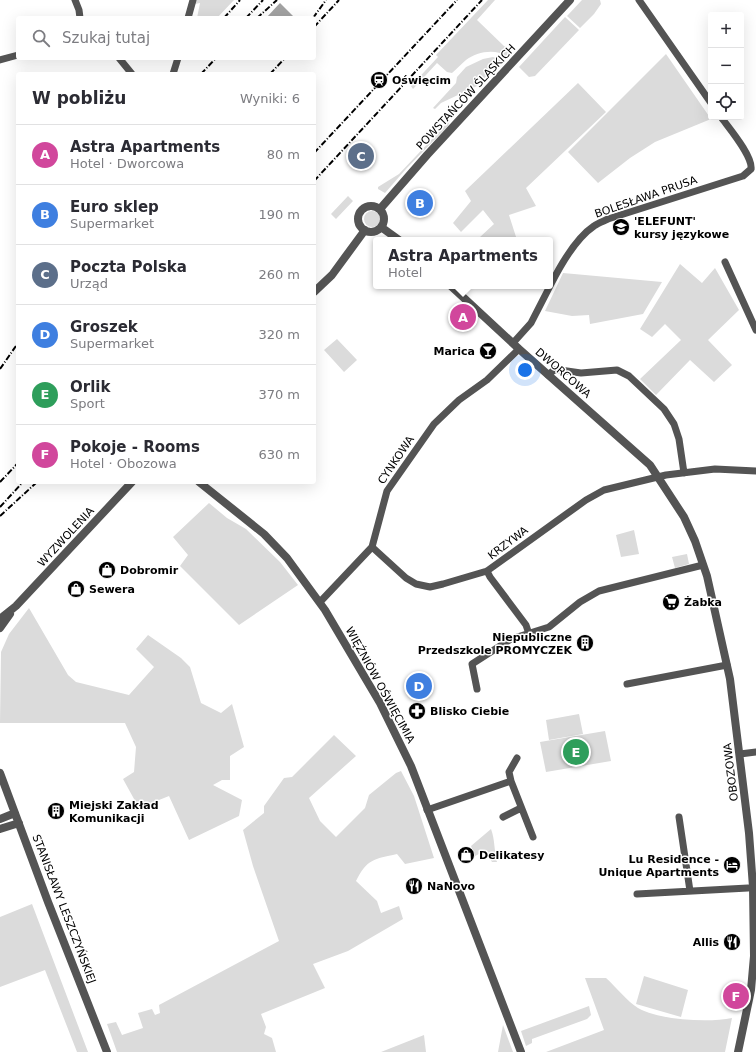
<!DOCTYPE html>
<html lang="pl">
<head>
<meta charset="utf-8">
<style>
  body { margin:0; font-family:"DejaVu Sans",sans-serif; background:#f2f2f3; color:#2b2b33 }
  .controls { position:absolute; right:12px; top:12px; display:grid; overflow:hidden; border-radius:4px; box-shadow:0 4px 16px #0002 }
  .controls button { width:36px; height:36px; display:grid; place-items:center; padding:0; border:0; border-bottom:1px solid #e1e1e2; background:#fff; color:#2b2b33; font:20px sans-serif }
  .you { position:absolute; left:525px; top:370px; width:14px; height:14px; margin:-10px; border:3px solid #fff; border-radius:50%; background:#1a73e8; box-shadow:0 0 0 6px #1a73e833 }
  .badge { display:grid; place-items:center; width:26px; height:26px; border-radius:50%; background:#000; color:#fff; font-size:13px; font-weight:700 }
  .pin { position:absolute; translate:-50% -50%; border:2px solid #fff; box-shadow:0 1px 4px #0006 }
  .popup { position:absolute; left:373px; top:237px; width:180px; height:52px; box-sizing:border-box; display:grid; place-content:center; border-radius:4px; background:#fff; filter:drop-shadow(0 1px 3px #0005); font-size:13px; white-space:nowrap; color:#7c7c81 }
  .popup b { font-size:15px; color:#2b2b33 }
  .popup::after { content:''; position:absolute; left:50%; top:100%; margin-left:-8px; border:8px solid transparent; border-top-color:#fff }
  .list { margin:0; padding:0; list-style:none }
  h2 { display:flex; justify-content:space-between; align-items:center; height:52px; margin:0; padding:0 16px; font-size:17px }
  h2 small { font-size:13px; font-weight:400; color:#7c7c81 }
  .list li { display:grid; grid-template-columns:26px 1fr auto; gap:12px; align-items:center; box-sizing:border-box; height:60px; padding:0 16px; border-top:1px solid #e1e1e2 }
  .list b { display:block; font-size:15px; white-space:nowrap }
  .list p { margin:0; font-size:13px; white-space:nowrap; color:#7c7c81 }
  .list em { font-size:13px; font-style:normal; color:#7c7c81 }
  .icon { flex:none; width:22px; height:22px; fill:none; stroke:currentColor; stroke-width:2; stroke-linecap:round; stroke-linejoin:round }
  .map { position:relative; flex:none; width:756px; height:1052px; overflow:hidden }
  .search { position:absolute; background:#fff; box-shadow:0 4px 16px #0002; left:16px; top:16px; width:300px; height:44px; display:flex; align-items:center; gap:10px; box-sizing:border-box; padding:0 14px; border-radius:4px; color:#7c7c81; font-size:15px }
  .panel { position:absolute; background:#fff; box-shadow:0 4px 16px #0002; left:16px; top:72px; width:300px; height:412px; border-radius:4px }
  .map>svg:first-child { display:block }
</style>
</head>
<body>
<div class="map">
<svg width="756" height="1052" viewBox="0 0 756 1052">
  <rect width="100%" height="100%" fill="#fff"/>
  <path fill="#dbdbdb" d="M196,0H234L217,18H197L200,3L195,4Z
    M488,0H495L477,20L504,46L512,50L506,56C495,48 476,52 466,60C461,64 457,69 452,73L447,72L437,63L413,89L411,86L438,57L436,55Z
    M582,0H600L601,4L594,14L580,28L567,16Z
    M565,17L579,30L535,76L529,77L519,67Z
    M666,54L711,119L655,142L630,158L598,183L568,152Z
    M493,57L501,60L477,86L441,103L435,109L433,108L456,83L457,77L466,67L483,59Z
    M578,83L606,112L526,188L536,206L509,215L517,240H481L480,237L494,224L483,210L461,232L453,223L471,201L465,191Z
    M450,120L448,126L406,169L385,193L378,189V187L399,174Z
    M348,196L353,201L336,219L331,214Z
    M364 219a8 8 0 1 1 16 0a8 8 0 1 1-16 0Z
    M680,264L702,283L715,268L739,310L708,340L732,365L714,382L690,360L656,395L640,379L681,340L665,324L652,337L640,329Z
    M563,273L662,282L643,314L590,324L589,315L572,316L545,311Z
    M337,339L357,360L344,372L324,350Z
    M209,503L227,518L246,529L280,562L298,585L239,625L180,566L188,555L173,537Z
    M634,530L639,554L621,557L616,535Z
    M687,554L689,564L675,568L672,557Z
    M29,608L68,675L76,682L129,695L154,667L136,649L148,635L181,658L190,667L201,703L221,713L232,704L244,747L230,756V780H222L213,785L242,800L239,816L189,840L169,796L139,808L123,779L134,772L136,747L125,723H0L1,652L9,634Z
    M579,714L583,734L549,740L546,720Z
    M605,731L611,761L546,772L540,742Z
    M334,735L356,756L309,798L320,821L336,837L365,808L369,795L396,773L401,771L414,796L434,858L405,864L397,854C374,859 367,859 356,881L377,901L381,913L399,906L403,919L348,951L313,964L325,988L261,1014L266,1027L264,1034L272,1038L276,1052H117L107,1024L116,1022L122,1035L143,1028L138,1013L152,1009L155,1015L160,1013L159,1005L279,941L253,866L243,830L264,813V806L284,778L292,777Z
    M491,829C495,840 494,850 497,862H492L485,851L475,856L471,846Z
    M32,904L88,1052H77L45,970L0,987V917Z
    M644,976L688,990L681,1017L636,1004Z
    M585,978H606C615,986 628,1002 638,1008C659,1020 708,1023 732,1018L725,1052H546L604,1030Z
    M589,1006L591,1015L587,1019L532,1039V1043L526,1046L521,1031Z
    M503,1025L513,1052H498Z
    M424,1035L426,1052H381Z"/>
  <path fill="#a2a2a2" d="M280,3L293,16L291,18H266Z"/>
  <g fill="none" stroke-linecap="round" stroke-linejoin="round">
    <path stroke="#545454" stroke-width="7" d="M75,0L79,10L80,18
      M639,0L711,103
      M188,18L193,0
      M119,58L132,74
      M0,60L18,55
      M173,74L178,58
      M721,117C729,128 753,156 751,169
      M725,262L756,330
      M550,286C560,266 576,238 594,226C598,223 604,221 608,219L743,176L751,169
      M513,343L531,323L550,286
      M548,375L554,370H560L581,373L617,370L629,376L664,409L674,424L679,439L684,473
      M372,547L406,578L416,584L430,587L443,584L487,571L586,500L604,490L666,475L715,469L756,471
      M487,571L490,577L526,625L529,634
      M320,602L372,547L387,491L434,424L459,400L487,380L519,349
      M627,684L727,665
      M477,689L472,664L511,639L549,627L580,602L599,591L703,565
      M740,754L756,752
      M511,781L509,772L517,758
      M427,810L511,781L533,837
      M503,817L521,808
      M679,817L690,891
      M637,894L748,888"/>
    <path stroke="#545454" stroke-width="8" d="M358 219a13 13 0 1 1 26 0a13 13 0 1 1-26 0Z
      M380,209L427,155L570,0
      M381,227L399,240
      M451,286L519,349L650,465L684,517L695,541L707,576L730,679L749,833L753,887L754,956L751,990L738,1052
      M314,292L332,275L365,230
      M199,482L264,534L287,558L325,610L380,703L411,766L521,1052
      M0,619L16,606L132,482
      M0,628L10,614
      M0,773L48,902L107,1052
      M0,819L15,813
      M0,829L19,823"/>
    <path stroke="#000" stroke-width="2" stroke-dasharray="6 2 1 2" stroke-linecap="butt" d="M224,18L240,0
      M246,18L263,0
      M257,18L277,0
      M313,18L326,0
      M314,27L339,0
      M201,74L216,58
      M270,74L285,58
      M314,153L457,0
      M314,181L482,0
      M0,369L18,343
      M0,482L18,463
      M0,507L23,482
      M0,516L37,482"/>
  </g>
  <defs>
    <g id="station-disc" transform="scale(0.9)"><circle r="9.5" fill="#000" stroke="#fff"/><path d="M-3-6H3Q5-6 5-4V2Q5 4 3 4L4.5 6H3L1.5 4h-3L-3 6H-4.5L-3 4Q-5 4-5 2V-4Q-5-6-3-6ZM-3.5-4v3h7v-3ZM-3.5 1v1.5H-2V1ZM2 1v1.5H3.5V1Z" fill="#fff"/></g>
    <g id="school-disc" transform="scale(0.9)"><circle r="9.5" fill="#000" stroke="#fff"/><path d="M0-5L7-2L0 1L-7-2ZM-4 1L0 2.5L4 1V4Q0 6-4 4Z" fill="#fff"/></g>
    <g id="bar-disc" transform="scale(0.9)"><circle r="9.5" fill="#000" stroke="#fff"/><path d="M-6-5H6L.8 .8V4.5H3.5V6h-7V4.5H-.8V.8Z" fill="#fff"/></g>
    <g id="shop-disc" transform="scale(0.9)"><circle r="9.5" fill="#000" stroke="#fff"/><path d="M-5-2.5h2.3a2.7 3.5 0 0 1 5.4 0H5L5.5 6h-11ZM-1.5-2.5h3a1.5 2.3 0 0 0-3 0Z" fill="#fff"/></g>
    <g id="supermarket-disc" transform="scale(0.9)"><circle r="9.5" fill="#000" stroke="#fff"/><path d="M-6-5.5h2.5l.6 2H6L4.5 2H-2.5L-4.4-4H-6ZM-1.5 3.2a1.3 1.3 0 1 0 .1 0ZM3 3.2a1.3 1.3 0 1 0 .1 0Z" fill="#fff"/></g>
    <g id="building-disc" transform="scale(0.9)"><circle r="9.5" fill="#000" stroke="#fff"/><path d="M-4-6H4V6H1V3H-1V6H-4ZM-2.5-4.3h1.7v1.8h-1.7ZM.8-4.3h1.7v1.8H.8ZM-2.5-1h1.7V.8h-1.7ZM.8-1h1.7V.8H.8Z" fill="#fff"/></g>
    <g id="pharmacy-disc" transform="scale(0.9)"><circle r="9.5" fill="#000" stroke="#fff"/><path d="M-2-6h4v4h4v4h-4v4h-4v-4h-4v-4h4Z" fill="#fff"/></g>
    <g id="hotel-disc" transform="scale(0.9)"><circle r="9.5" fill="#000" stroke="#fff"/><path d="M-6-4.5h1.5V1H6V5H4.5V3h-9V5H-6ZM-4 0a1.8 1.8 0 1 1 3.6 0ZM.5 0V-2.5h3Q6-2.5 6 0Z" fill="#fff"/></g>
    <g id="restaurant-disc" transform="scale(0.9)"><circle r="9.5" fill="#000" stroke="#fff"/><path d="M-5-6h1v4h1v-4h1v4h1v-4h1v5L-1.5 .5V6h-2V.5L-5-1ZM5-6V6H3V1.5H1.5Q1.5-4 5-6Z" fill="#fff"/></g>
  </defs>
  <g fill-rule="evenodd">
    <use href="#station-disc" x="379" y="80"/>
    <use href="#school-disc" x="621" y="227"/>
    <use href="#bar-disc" x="488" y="351"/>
    <use href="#shop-disc" x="107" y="570"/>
    <use href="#shop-disc" x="76" y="589"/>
    <use href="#supermarket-disc" x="671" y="602"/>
    <use href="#building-disc" x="585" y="643"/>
    <use href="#pharmacy-disc" x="417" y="711"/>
    <use href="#building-disc" x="56" y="811"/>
    <use href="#shop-disc" x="466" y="855"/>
    <use href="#hotel-disc" x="732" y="865"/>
    <use href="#restaurant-disc" x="414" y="886"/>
    <use href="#restaurant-disc" x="732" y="942"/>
  </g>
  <g text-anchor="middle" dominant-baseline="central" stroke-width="3" stroke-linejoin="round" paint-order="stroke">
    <g font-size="11" font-weight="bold" fill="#000" stroke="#fff" text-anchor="start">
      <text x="392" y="80">Oświęcim</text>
      <text x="634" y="221">'ELEFUNT'<tspan x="634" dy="13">kursy językowe</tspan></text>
      <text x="475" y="351" text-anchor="end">Marica</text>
      <text x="120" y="570">Dobromir</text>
      <text x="89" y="589">Sewera</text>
      <text x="684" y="602">Żabka</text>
      <text x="572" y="637" text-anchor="end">Niepubliczne<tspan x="572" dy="13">Przedszkole PROMYCZEK</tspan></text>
      <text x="430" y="711">Blisko Ciebie</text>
      <text x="69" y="805">Miejski Zakład<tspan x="69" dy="13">Komunikacji</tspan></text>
      <text x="479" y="855">Delikatesy</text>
      <text x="719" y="859" text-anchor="end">Lu Residence -<tspan x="719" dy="13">Unique Apartments</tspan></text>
      <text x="427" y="886">NaNovo</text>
      <text x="719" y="942" text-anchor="end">Allis</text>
    </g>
    <g font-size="11" fill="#000" stroke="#fff">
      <text transform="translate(466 97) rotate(-47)">POWSTAŃCÓW ŚLĄSKICH</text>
      <text transform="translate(646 197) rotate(-19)">BOLESŁAWA PRUSA</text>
      <text transform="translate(563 373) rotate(41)">DWORCOWA</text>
      <text transform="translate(396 460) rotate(-56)">CYNKOWA</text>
      <text transform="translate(66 537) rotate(-47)">WYZWOLENIA</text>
      <text transform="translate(508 543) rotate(-37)">KRZYWA</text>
      <text transform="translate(380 685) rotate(61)">WIĘŹNIÓW OŚWIĘCIMIA</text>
      <text transform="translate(731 772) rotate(-97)">OBOZOWA</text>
      <text transform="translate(64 909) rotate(69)">STANISŁAWY LESZCZYŃSKIEJ</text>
    </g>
  </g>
</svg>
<div class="controls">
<button>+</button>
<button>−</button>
<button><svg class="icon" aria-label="locate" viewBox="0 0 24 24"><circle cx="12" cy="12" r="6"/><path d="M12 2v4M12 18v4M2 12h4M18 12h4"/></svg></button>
</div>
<div class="you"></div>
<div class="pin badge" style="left:463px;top:317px;background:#d1479c">A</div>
<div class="popup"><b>Astra Apartments</b>Hotel</div>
<div class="pin badge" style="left:420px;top:203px;background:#3f7fe0">B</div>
<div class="pin badge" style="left:361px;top:156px;background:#5c6f8a">C</div>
<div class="pin badge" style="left:419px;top:686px;background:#3f7fe0">D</div>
<div class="pin badge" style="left:576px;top:752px;background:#2e9e5b">E</div>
<div class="pin badge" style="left:736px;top:996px;background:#d1479c">F</div>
<div class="search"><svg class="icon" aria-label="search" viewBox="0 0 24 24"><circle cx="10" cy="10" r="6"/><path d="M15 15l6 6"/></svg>Szukaj tutaj</div>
<section class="panel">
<h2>W pobliżu<small>Wyniki: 6</small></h2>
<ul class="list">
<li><span class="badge" style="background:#d1479c">A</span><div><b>Astra Apartments</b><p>Hotel · Dworcowa</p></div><em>80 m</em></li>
<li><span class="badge" style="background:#3f7fe0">B</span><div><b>Euro sklep</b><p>Supermarket</p></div><em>190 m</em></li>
<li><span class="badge" style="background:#5c6f8a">C</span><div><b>Poczta Polska</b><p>Urząd</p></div><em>260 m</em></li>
<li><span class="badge" style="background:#3f7fe0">D</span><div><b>Groszek</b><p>Supermarket</p></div><em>320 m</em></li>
<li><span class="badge" style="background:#2e9e5b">E</span><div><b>Orlik</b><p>Sport</p></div><em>370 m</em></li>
<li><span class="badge" style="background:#d1479c">F</span><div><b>Pokoje - Rooms</b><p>Hotel · Obozowa</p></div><em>630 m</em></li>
</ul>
</section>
</div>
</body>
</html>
